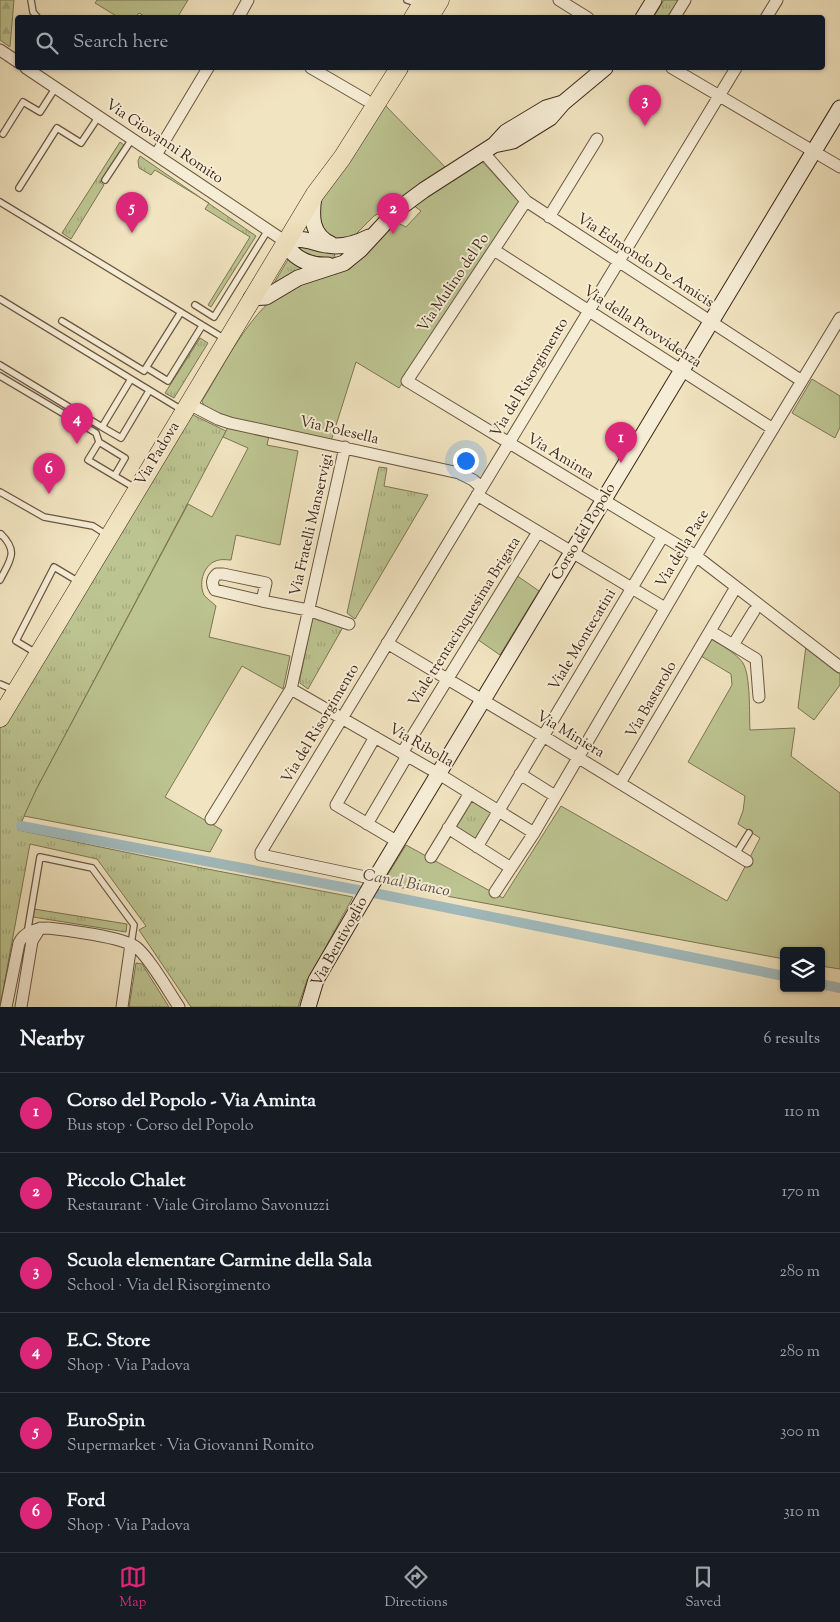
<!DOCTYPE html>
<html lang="en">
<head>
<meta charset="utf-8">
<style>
  body { margin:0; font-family:"Sorts Mill Goudy",serif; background:#20242c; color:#f1f3f6 }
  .controls { position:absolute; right:15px; bottom:15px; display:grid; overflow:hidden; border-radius:5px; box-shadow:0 1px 4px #0004 }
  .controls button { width:45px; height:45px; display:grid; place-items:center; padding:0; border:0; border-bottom:1px solid #363941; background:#171b24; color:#f1f3f6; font:25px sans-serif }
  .you { position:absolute; left:465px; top:460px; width:18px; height:18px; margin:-12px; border:4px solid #fff; border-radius:50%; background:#1a73e8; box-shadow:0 0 0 8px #1a73e833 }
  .badge { display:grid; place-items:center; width:32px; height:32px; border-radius:50%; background:#db2777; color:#fff; font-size:16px; font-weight:700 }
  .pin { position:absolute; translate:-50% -41px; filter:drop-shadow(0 1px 2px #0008) }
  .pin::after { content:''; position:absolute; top:26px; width:18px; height:15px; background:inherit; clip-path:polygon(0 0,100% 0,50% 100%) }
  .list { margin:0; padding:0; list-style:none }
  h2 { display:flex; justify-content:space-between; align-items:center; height:65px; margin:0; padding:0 20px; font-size:21px }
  h2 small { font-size:16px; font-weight:400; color:#9ea1a6 }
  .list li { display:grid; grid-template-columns:32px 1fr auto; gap:15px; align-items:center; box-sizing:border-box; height:80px; padding:0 20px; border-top:1px solid #363941 }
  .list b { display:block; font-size:19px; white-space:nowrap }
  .list p { margin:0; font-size:16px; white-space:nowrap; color:#9ea1a6 }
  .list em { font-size:16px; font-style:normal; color:#9ea1a6 }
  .icon { flex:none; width:28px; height:28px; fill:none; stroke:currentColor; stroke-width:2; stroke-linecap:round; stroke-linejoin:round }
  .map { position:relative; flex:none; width:840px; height:1007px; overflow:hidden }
  .search { position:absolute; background:#171b24; box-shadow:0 1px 4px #0004; left:15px; right:15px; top:15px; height:55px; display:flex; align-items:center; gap:12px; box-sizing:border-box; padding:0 18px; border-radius:5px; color:#9ea1a6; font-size:19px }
  .sheet { height:545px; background:#171b24 }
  nav { display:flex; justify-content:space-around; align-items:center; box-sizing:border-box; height:70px; border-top:1px solid #363941; background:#171b24; font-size:14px; color:#9ea1a6 }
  nav a { display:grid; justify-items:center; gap:2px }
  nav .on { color:#db2777 }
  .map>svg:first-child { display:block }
</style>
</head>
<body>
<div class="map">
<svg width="840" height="1007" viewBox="0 0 840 1007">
  <defs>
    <pattern id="grass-tufts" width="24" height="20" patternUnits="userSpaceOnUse" patternTransform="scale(1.25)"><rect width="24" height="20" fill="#bcc491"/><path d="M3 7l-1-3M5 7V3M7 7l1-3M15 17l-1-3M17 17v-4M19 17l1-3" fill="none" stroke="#a3a87c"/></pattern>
    <pattern id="forest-firs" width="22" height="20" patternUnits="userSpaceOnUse" patternTransform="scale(1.25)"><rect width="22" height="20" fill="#bcc491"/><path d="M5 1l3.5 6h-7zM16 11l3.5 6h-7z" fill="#a3a87c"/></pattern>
  </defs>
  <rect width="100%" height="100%" fill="#f1e4c0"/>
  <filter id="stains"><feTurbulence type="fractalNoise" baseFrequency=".004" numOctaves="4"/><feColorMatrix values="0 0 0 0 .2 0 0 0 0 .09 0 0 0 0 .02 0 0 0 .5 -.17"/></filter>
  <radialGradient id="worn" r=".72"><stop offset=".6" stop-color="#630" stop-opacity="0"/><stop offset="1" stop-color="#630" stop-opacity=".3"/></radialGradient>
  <path fill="url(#grass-tufts)" stroke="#7d7654" d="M664,0H676L679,2L670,17L653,18Z
    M120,142L124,145L100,182L104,185L71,239L62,233Z
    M140,156L256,236L211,307L208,305L250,237L205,209L209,203L155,170L151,175L139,168L138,161Z
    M299,246L334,252L335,257C323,265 305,258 299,246Z
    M289,258L308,267L278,284L274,283Z
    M200,338L208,343L174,398L165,393Z
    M189,413L226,431L37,788L18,830L202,868L353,897L306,983L298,1007H191L139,930L146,926L97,859L30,844L0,1007V727Z
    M379,467L387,468L384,486L428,495L355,619L347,613Z
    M313,616L343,627L308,689L300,683V678Z
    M469,799L493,814L475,842L452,827Z
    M34,909L127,924L126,932L33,917Z
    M136,963L142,964L169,1007H129Z"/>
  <path fill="url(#forest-firs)" stroke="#7d7654" d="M0,0H14L10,47L0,40Z"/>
  <path fill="#bcc491" stroke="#7d7654" d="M97,0H188L177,18L146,17L139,13L135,17H118L95,3Z
    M382,102L449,171L374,216L354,236L343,240L335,239L321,233L318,203Z
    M480,159L521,204L399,388L356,362L331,441L228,420L204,406L202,401C226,362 251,308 291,286C301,280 316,277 327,274C335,272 342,272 350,269L396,222L406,227L421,211L413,205Z
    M812,379L840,396V427L835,438L792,413Z
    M228,427L269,436L267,445L298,451L280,545L236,535L231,560C227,560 223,559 219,560C204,563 198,582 204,595C207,599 212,602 216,606L209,637L290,656L283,689L242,666L165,797L222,830L210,852L24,816L37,788L188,504L212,517L248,448L223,437Z
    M516,575L539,591L500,655L477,639Z
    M711,639C722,646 735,652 743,663C751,677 749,714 750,730L795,728L791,756L840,793V969L821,966V951H784V959L382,884L406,845L503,898L561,806L727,901L760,838L738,824L743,811L745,796L688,762L732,685L731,674L701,656Z
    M806,646L840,673V685L814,720L798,708Z"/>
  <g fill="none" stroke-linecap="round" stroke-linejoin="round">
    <path stroke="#a1bbbe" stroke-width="10" d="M21,826L379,894L784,976
      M821,984L840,988"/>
    <g stroke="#6b5642" stroke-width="8">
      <path id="lane" d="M31,0L33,12L38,18
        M407,0L419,4
        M3,134L23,102L40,112L56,87
        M105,180L132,139
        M19,188L57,128L81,143L99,116
        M0,202L225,339
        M0,299L131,379
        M195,305L214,317L268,230
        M62,321L144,371L181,312
        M0,365L102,427
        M147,368L168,381L202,326
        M0,376L96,433L99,442
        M149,391L121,438L102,427L131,379L182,410
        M115,475L125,458L99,442L88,460L135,488
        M0,492L44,517L93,526L107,535
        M0,535L1,534C19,552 10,560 0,580
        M36,653L16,641L54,567L79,582
        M0,684L14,690
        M736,854L749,833
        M27,934L40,857L92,868L134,925L131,944"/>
    </g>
    <g stroke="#6b5642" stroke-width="13">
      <path id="street" d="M559,0L588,18
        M238,18L248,0
        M674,18L685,0
        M766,18L777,0
        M0,50L18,62
        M26,68L286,242
        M311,68L366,100
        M672,68L840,167
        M483,152L526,201L802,381
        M156,155L208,68
        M526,201L407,381L696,556L840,667
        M549,217L597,139
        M494,250L773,429
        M189,404L218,419L230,423L459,473L473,480L481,487
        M477,495L665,608
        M217,574H223L266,583L262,601L215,590C211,584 212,578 217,574Z
        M262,601L308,610L349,624
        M710,631L756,659L759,697
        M387,643L543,736L747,861
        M733,645L754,611
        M291,689L439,774L534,833
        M375,737L336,805L398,842
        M402,753L538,532
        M520,774L555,796
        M620,783L736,587
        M211,819L291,689L345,447
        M367,824L407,756
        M448,828L511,868
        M477,847L663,536
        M431,857L470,793
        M375,879L266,856L261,855V852L736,68
        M495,892L534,833L696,556L840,318
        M6,1007L19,943C24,932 37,928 48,928C67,930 122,937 136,947C149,957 169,992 179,1007
        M21,1007L32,941L40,928
        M122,1007L131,944"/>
    </g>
    <g stroke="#3e2718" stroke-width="17">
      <path id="secondary" d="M643,18L654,0
        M494,145L513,141L550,118L563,103L605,68
        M314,197C311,216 311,235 331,244
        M328,265C311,266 292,259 286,242C303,236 309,242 326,245C341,248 355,244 369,237
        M251,298L266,297L298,278L344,263L360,250L397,210L424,190L494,145L506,132L546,108L563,103
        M308,1007L316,980L375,879L840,108"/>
    </g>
    <g stroke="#3e2718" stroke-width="19">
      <path id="primary" d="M413,18L424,0
        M429,18L440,0
        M0,718L315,194L342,158L399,68"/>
    </g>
    <use href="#lane" stroke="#f6edd6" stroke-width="5.5"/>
    <use href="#street" stroke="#f6edd6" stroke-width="11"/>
    <use href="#secondary" stroke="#f6edd6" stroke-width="15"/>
    <use href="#primary" stroke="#f1e4c0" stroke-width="18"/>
  </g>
  <g text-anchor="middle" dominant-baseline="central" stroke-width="4" stroke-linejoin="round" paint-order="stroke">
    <g font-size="15" fill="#3e2718" stroke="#f6edd6">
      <text transform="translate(164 142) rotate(34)">Via Giovanni Romito</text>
      <text transform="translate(645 261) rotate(33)">Via Edmondo De Amicis</text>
      <text transform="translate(454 283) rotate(-56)">Via Mulino del Po</text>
      <text transform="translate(642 327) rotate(33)">Via della Provvidenza</text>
      <text transform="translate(530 378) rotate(-59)">Via del Risorgimento</text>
      <text transform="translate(339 431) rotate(13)">Via Polesella</text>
      <text transform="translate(158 454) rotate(-59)">Via Padova</text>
      <text transform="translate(560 457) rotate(31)">Via Aminta</text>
      <text transform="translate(312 525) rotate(-77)">Via Fratelli Manservigi</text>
      <text transform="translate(584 532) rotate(-59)">Corso del Popolo</text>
      <text transform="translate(683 549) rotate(-59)">Via della Pace</text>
      <text transform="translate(465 622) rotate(-58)">Viale trentacinquesima Brigata</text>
      <text transform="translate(583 640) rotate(-59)">Viale Montecatini</text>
      <text transform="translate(652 700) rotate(-60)">Via Bastarolo</text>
      <text transform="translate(321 724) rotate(-59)">Via del Risorgimento</text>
      <text transform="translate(570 735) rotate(31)">Via Miniera</text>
      <text transform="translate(421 746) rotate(30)">Via Ribolla</text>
      <text transform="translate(340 942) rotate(-61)">Via Bentivoglio</text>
    </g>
    <g font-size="16" font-style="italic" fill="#574c42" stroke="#f6edd6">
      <text transform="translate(406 884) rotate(11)">Canal Bianco</text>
    </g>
  </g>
  <rect width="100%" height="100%" filter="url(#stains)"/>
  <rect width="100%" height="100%" fill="url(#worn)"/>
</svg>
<div class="controls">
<button><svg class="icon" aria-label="layers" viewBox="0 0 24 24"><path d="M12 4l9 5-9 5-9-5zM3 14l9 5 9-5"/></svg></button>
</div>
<div class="you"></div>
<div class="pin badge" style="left:621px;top:463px">1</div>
<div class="pin badge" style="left:393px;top:234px">2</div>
<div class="pin badge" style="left:645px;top:126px">3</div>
<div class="pin badge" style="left:77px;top:444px">4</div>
<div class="pin badge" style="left:132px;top:233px">5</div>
<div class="pin badge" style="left:49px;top:494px">6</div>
<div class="search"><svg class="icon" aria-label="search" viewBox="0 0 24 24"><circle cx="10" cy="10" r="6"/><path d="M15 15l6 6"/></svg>Search here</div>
</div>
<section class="sheet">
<h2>Nearby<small>6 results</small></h2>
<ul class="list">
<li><span class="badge">1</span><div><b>Corso del Popolo - Via Aminta</b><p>Bus stop · Corso del Popolo</p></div><em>110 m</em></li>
<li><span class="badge">2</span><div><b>Piccolo Chalet</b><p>Restaurant · Viale Girolamo Savonuzzi</p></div><em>170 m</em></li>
<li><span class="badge">3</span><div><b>Scuola elementare Carmine della Sala</b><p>School · Via del Risorgimento</p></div><em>280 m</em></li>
<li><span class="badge">4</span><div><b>E.C. Store</b><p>Shop · Via Padova</p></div><em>280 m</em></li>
<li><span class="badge">5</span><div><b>EuroSpin</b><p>Supermarket · Via Giovanni Romito</p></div><em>300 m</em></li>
<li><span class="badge">6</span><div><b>Ford</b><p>Shop · Via Padova</p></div><em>310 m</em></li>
</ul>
</section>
<nav>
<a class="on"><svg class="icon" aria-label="map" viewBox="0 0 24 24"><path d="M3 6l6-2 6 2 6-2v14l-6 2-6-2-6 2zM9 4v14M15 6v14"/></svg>Map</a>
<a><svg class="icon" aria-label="directions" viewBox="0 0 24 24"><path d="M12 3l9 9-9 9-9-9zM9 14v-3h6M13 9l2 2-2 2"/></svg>Directions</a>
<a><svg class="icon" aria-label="saved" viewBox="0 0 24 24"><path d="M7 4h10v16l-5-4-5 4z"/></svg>Saved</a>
</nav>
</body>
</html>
